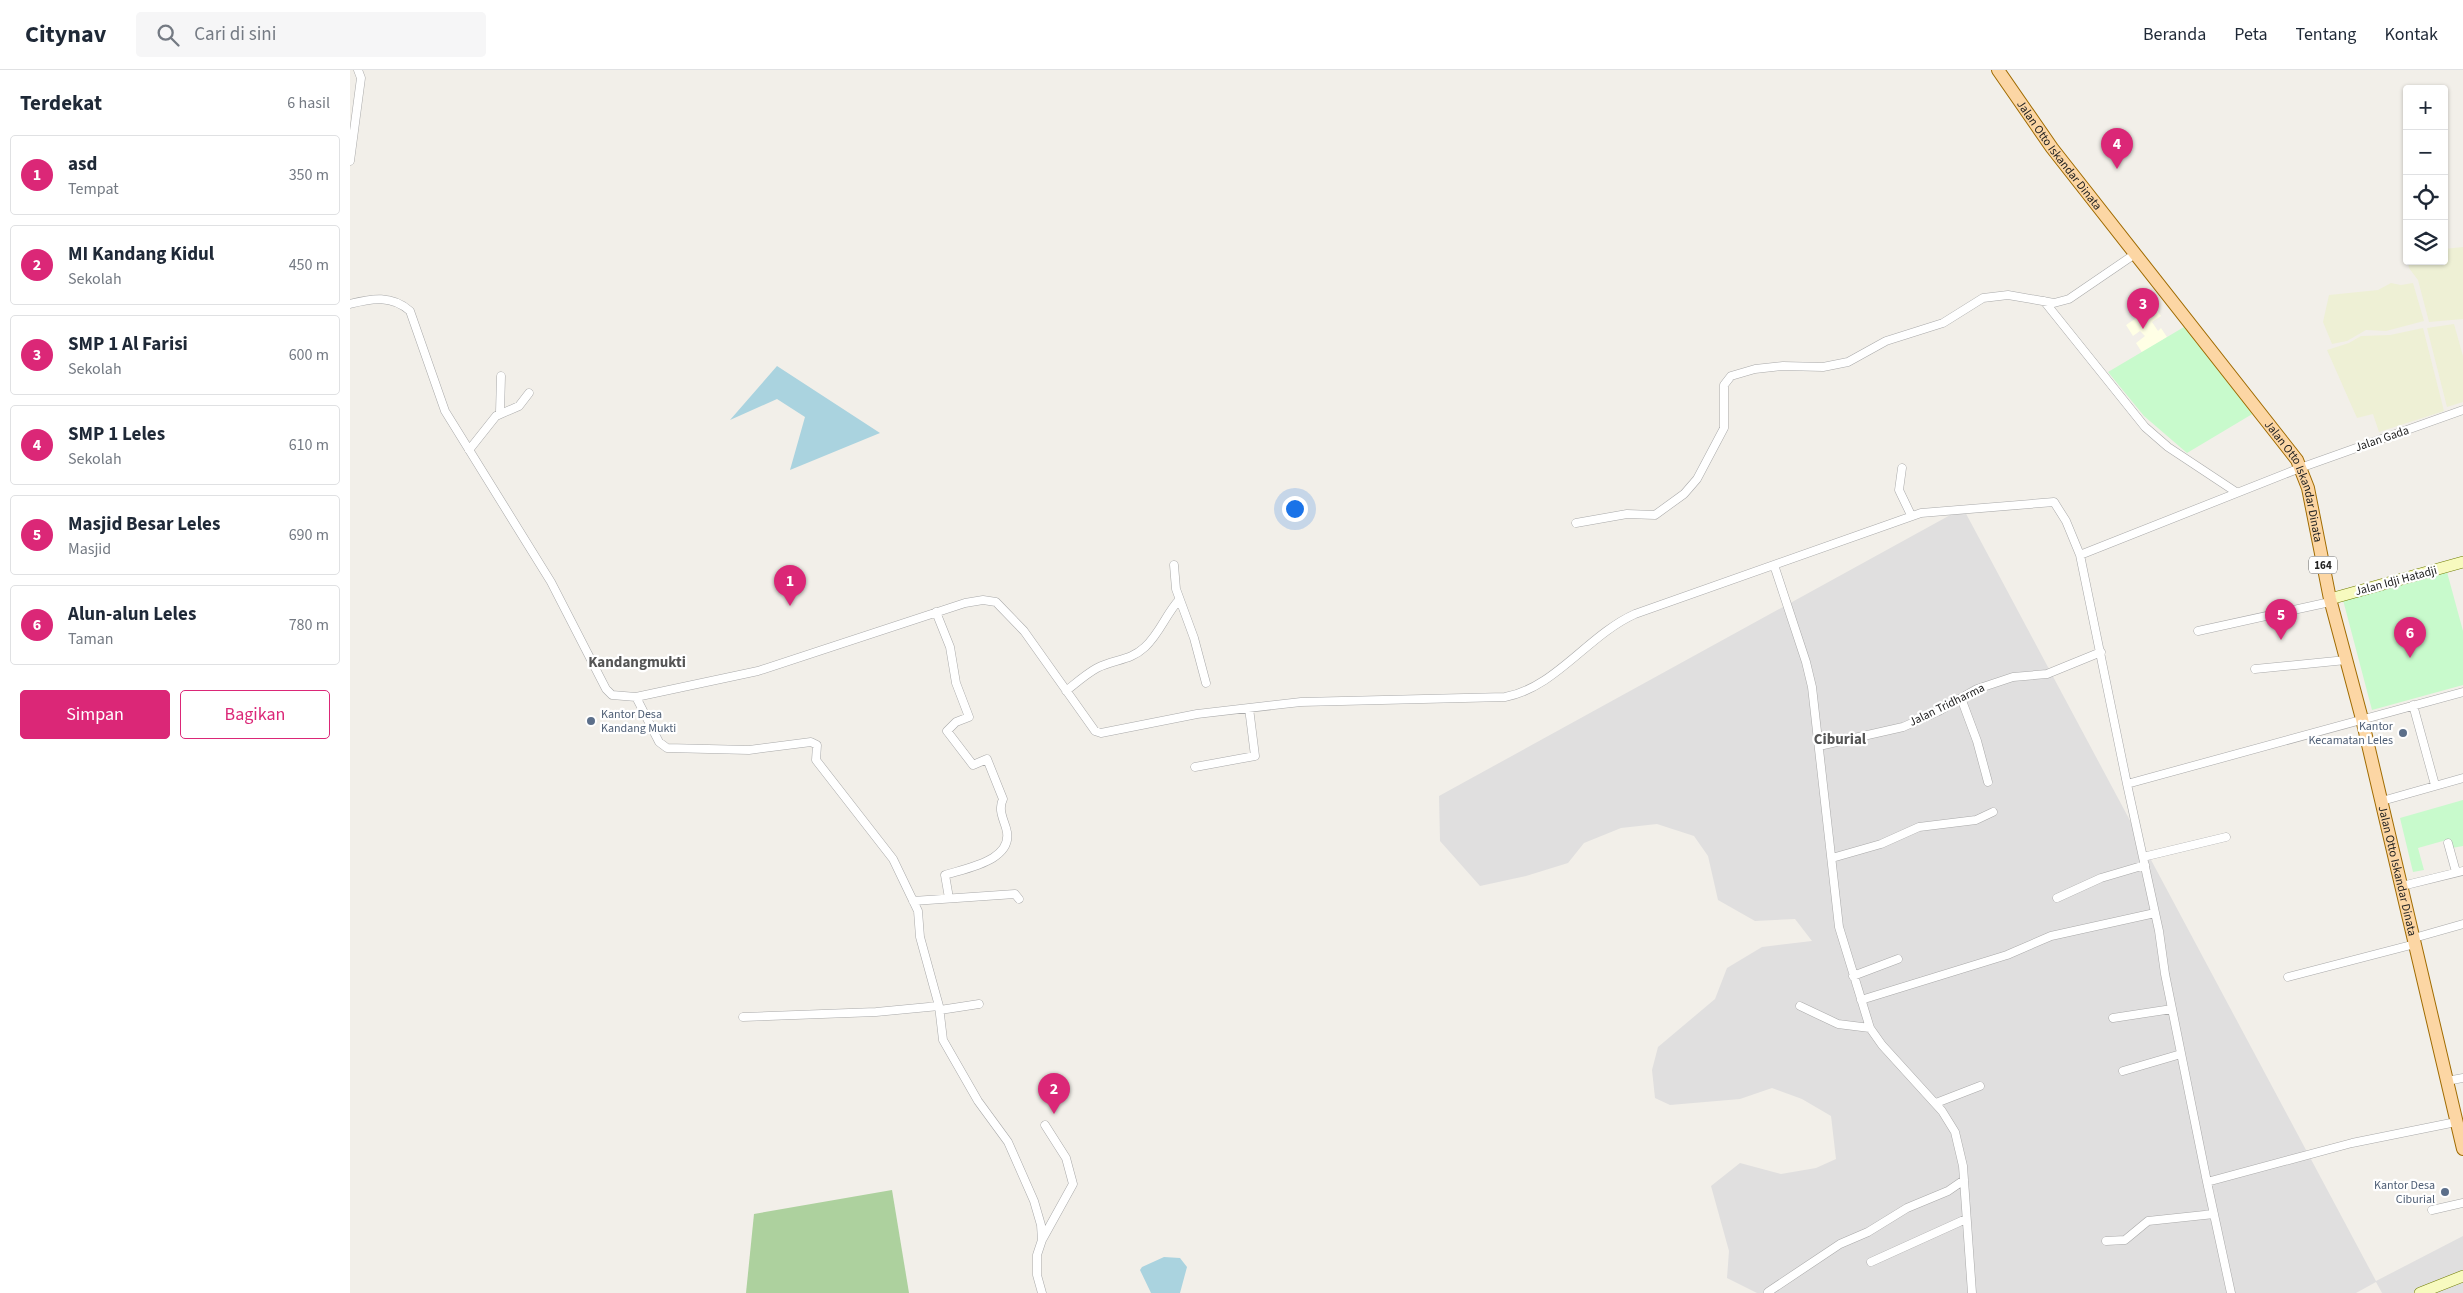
<!DOCTYPE html>
<html lang="id">
<head>
<meta charset="utf-8">
<style>
  body { margin:0; font-family:"Source Sans 3",sans-serif; background:#f6f6f7; color:#1f2937 }
  .controls { position:absolute; right:15px; top:15px; display:grid; overflow:hidden; border-radius:5px; box-shadow:0 1px 4px #0004 }
  .controls button { width:45px; height:45px; display:grid; place-items:center; padding:0; border:0; border-bottom:1px solid #e0e1e3; background:#fff; color:#1f2937; font:25px sans-serif }
  .you { position:absolute; left:944px; top:438px; width:18px; height:18px; margin:-12px; border:4px solid #fff; border-radius:50%; background:#1a73e8; box-shadow:0 0 0 8px #1a73e833 }
  .badge { display:grid; place-items:center; width:32px; height:32px; border-radius:50%; background:#db2777; color:#fff; font-size:16px; font-weight:700 }
  .pin { position:absolute; translate:-50% -41px; filter:drop-shadow(0 1px 2px #0008) }
  .pin::after { content:''; position:absolute; top:26px; width:18px; height:15px; background:inherit; clip-path:polygon(0 0,100% 0,50% 100%) }
  .list { margin:0; padding:0; list-style:none }
  h2 { display:flex; justify-content:space-between; align-items:center; height:65px; margin:0; padding:0 20px; font-size:21px }
  h2 small { font-size:16px; font-weight:400; color:#747a83 }
  .list li { display:grid; grid-template-columns:32px 1fr auto; gap:15px; align-items:center; box-sizing:border-box; height:80px; margin:0 10px 10px; padding:0 10px; border:1px solid #e0e1e3; border-radius:5px }
  .list b { display:block; font-size:19px; white-space:nowrap }
  .list p { margin:0; font-size:16px; white-space:nowrap; color:#747a83 }
  .list em { font-size:16px; font-style:normal; color:#747a83 }
  .actions { display:flex; gap:10px; padding:15px 20px }
  .actions a { flex:1; padding:11px 0; border:1px solid #db2777; border-radius:5px; text-align:center; font-size:18px; color:#db2777 }
  .actions .main { background:#db2777; color:#fff }
  .icon { flex:none; width:28px; height:28px; fill:none; stroke:currentColor; stroke-width:2; stroke-linecap:round; stroke-linejoin:round }
  .map { position:relative; flex:none; width:2113px; height:1223px; overflow:hidden }
  header { display:flex; align-items:center; gap:30px; box-sizing:border-box; height:70px; padding:0 25px; background:#fff; border-bottom:1px solid #e0e1e3 }
  header strong { font-size:24px }
  nav { display:flex; gap:28px; margin-inline-start:auto; font-size:18px }
  .search { width:350px; height:45px; background:#f6f6f7; display:flex; align-items:center; gap:12px; box-sizing:border-box; padding:0 18px; border-radius:5px; color:#747a83; font-size:19px }
  main { display:flex }
  aside { flex:1; background:#fff }
  .map>svg:first-child { display:block }
</style>
</head>
<body>
<header>
<strong>Citynav</strong>
<div class="search"><svg class="icon" aria-label="search" viewBox="0 0 24 24"><circle cx="10" cy="10" r="6"/><path d="M15 15l6 6"/></svg>Cari di sini</div>
<nav><a>Beranda</a><a>Peta</a><a>Tentang</a><a>Kontak</a></nav>
</header>
<main>
<aside>
<h2>Terdekat<small>6 hasil</small></h2>
<ul class="list">
<li><span class="badge">1</span><div><b>asd</b><p>Tempat</p></div><em>350 m</em></li>
<li><span class="badge">2</span><div><b>MI Kandang Kidul</b><p>Sekolah</p></div><em>450 m</em></li>
<li><span class="badge">3</span><div><b>SMP 1 Al Farisi</b><p>Sekolah</p></div><em>600 m</em></li>
<li><span class="badge">4</span><div><b>SMP 1 Leles</b><p>Sekolah</p></div><em>610 m</em></li>
<li><span class="badge">5</span><div><b>Masjid Besar Leles</b><p>Masjid</p></div><em>690 m</em></li>
<li><span class="badge">6</span><div><b>Alun-alun Leles</b><p>Taman</p></div><em>780 m</em></li>
</ul>
<div class="actions"><a class="main">Simpan</a><a>Bagikan</a></div>
</aside>
<div class="map">
<svg width="2113" height="1223" viewBox="0 0 2113 1223">
  <rect width="100%" height="100%" fill="#f2efe9"/>
  <path fill="#e0dfdf" d="M1613,438L2026,1211L2113,1166V1223H2032L2026,1212L2006,1223H1407L1377,1208L1379,1181L1361,1116L1390,1093L1431,1104L1466,1098L1486,1089L1481,1046L1452,1029L1422,1018L1390,1029L1320,1035L1305,1028L1302,1000L1308,977L1365,929L1377,898L1412,877L1462,871L1445,849L1405,851L1368,830L1358,786L1344,766L1307,754L1271,758L1234,773L1218,793L1176,806L1130,816L1090,771L1089,726Z"/>
  <path fill="#ffffe5" d="M1804,236L1811,246L1802,252L1808,261L1811,258L1817,267L1793,284L1786,273L1795,266L1790,261L1783,266L1776,255Z"/>
  <path fill="#eef0d5" d="M2113,177V249L2079,252L2068,210L2059,198L2058,191H2094V179Z
    M2041,213L2051,215L2063,213L2074,251L2036,261L2016,260L1997,271L1982,274L1973,252L1979,225L2028,220Z
    M2104,254L2113,286V332L2097,337L2077,258Z
    M2073,258L2094,341L2029,362L2023,344L2007,348L1977,280L1999,273L2011,266L2040,265Z"/>
  <path fill="#add19e" d="M542,1120L559,1223H396L404,1144Z"/>
  <path fill="#c8facc" d="M1834,257L1904,343L1837,383L1794,346L1758,302Z
    M2097,502L2113,561V615L2022,640L1993,530Z
    M2113,730V776L2102,778L2100,769L2068,778L2074,800L2063,802L2050,748Z"/>
  <path fill="#aad3df" d="M427,296L530,363L440,400L455,347L427,329L380,350Z
    M814,1187L830,1188L837,1197L830,1223H801L790,1200L792,1197Z"/>
  <g fill="none" stroke-linecap="round" stroke-linejoin="round">
    <g stroke="#a9a9a9" stroke-width="9">
      <path id="street" d="M0,91L11,8L8,0
        M1694,231L1795,357L1818,377L1886,422
        M0,234C22,228 42,225 60,241L95,341L201,512L256,619L262,625L286,627L408,601L615,533L633,530L646,532L674,561L745,661L751,663L847,644L951,632L1155,627C1205,618 1238,565 1285,544L1571,443L1704,432L1716,451L1730,485
        M2113,340L1950,398L1730,485L1777,714L2113,622
        M150,342L151,306
        M119,380L146,346L169,336L179,323
        M1552,398L1549,420L1561,445
        M1226,453L1277,444L1305,445L1334,424L1347,409L1374,358V315L1381,306L1405,299L1433,296L1473,297L1498,292L1536,271L1593,253L1633,228L1658,225L1704,233L1719,229L1785,184
        M824,495L826,519L844,568L856,613
        M1424,495L1456,592L1462,617L1489,857L1520,958L1532,975L1592,1041L1605,1062L1613,1096L1622,1223
        M586,542L600,577L606,613L619,647L606,652L597,661L623,695L637,689L653,729C648,739 653,748 656,758C666,790 617,798 595,805L599,828
        M1848,561L1980,532
        M1905,599L1996,590
        M716,621C726,613 736,604 747,598C765,589 780,591 795,577C810,563 816,544 829,530
        M286,627L309,672L317,678L399,680L461,672L467,675L466,690L543,789L568,841L570,867L589,936L593,970L628,1031L658,1072L684,1131L691,1155L692,1170L687,1185V1205L692,1223
        M1611,628L1627,671L1638,712
        M2063,635L2085,715
        M1469,676L1553,657L1587,642L1627,619L1663,607L1697,604L1751,582
        M845,697L905,686L899,638
        M1777,714L1809,861L1815,904L1857,1112L1881,1223
        M2032,731L2113,708
        M2098,773L2106,802
        M1793,787L1876,767
        M1482,788L1531,774L1569,757L1626,750L1643,742
        M2052,816L2113,801
        M1707,828L1751,808L1795,795
        M563,831L665,824L669,829
        M2064,868L2113,854
        M1503,906L1548,889
        M1938,907L2065,874
        M1511,930L1657,885L1701,866L1805,843
        M1450,936L1488,954L1520,958
        M590,940L629,934
        M393,947L526,942L589,936
        M1763,948L1822,939
        M1773,1001L1831,984
        M2097,1011L2113,1008
        M1586,1033L1630,1016
        M1857,1112L2002,1073L2106,1052
        M2082,1140L2113,1133
        M692,1170L723,1114L716,1088L695,1055
        M1756,1171L1775,1170L1798,1151L1864,1144
        M1521,1192L1616,1149
        M1418,1222L1490,1174L1518,1162L1557,1138L1598,1121L1614,1110"/>
    </g>
    <g stroke="#707d05" stroke-width="12">
      <path id="secondary" d="M1980,529L2113,492
        M2070,1223L2113,1206"/>
    </g>
    <g stroke="#a06b00" stroke-width="14">
      <g id="primary">
        <path id="s1" d="M1648,0L1702,78L1947,390L1958,418L1980,529L2012,649L2113,1079"/>
      </g>
    </g>
    <use href="#street" stroke="#fff" stroke-width="8"/>
    <use href="#secondary" stroke="#f7fabf" stroke-width="11"/>
    <use href="#primary" stroke="#fcd6a4" stroke-width="12"/>
  </g>
  <g fill="#5c6f8a" stroke="#fff" stroke-width="2">
    <circle cx="241" cy="651" r="5"/>
    <circle cx="2053" cy="663" r="5"/>
    <circle cx="2095" cy="1122" r="5"/>
  </g>
  <g text-anchor="middle" dominant-baseline="central" stroke-width="4.5" stroke-linejoin="round" paint-order="stroke">
    <rect fill="#fff" stroke="#646464" stroke-width="1" x="1959" y="486.5" width="28" height="17" rx="4"/>
    <g font-size="11" font-weight="bold" fill="#222">
      <text x="1973" y="495">164</text>
    </g>
    <g font-size="12" fill="#222" stroke="#fff">
      <text stroke="none"><textPath href="#s1" startOffset="105">Jalan Otto Iskandar Dinata</textPath></text>
      <text transform="translate(2032 369) rotate(-19)">Jalan Gada</text>
      <text stroke="none"><textPath href="#s1" startOffset="510">Jalan Otto Iskandar Dinata</textPath></text>
      <text transform="translate(2046 511) rotate(-15)">Jalan Idji Hatadji</text>
      <text transform="translate(1597 635) rotate(-26)">Jalan Tridharma</text>
      <text stroke="none"><textPath href="#s1" startOffset="915">Jalan Otto Iskandar Dinata</textPath></text>
    </g>
    <g font-size="12" fill="#4e5e75" stroke="#fff" text-anchor="end">
      <text x="251" y="644" text-anchor="start">Kantor Desa<tspan x="251" dy="14">Kandang Mukti</tspan></text>
      <text x="2043" y="656">Kantor<tspan x="2043" dy="14">Kecamatan Leles</tspan></text>
      <text x="2085" y="1115">Kantor Desa<tspan x="2085" dy="14">Ciburial</tspan></text>
    </g>
    <g font-size="15" font-weight="bold" fill="#555" stroke="#fff">
      <text x="287" y="592">Kandangmukti</text>
      <text x="1490" y="669">Ciburial</text>
    </g>
  </g>
</svg>
<div class="controls">
<button>+</button>
<button>−</button>
<button><svg class="icon" aria-label="locate" viewBox="0 0 24 24"><circle cx="12" cy="12" r="6"/><path d="M12 2v4M12 18v4M2 12h4M18 12h4"/></svg></button>
<button><svg class="icon" aria-label="layers" viewBox="0 0 24 24"><path d="M12 4l9 5-9 5-9-5zM3 14l9 5 9-5"/></svg></button>
</div>
<div class="you"></div>
<div class="pin badge" style="left:440px;top:536px">1</div>
<div class="pin badge" style="left:704px;top:1044px">2</div>
<div class="pin badge" style="left:1793px;top:259px">3</div>
<div class="pin badge" style="left:1767px;top:99px">4</div>
<div class="pin badge" style="left:1931px;top:570px">5</div>
<div class="pin badge" style="left:2060px;top:588px">6</div>
</div>
</main>
</body>
</html>
